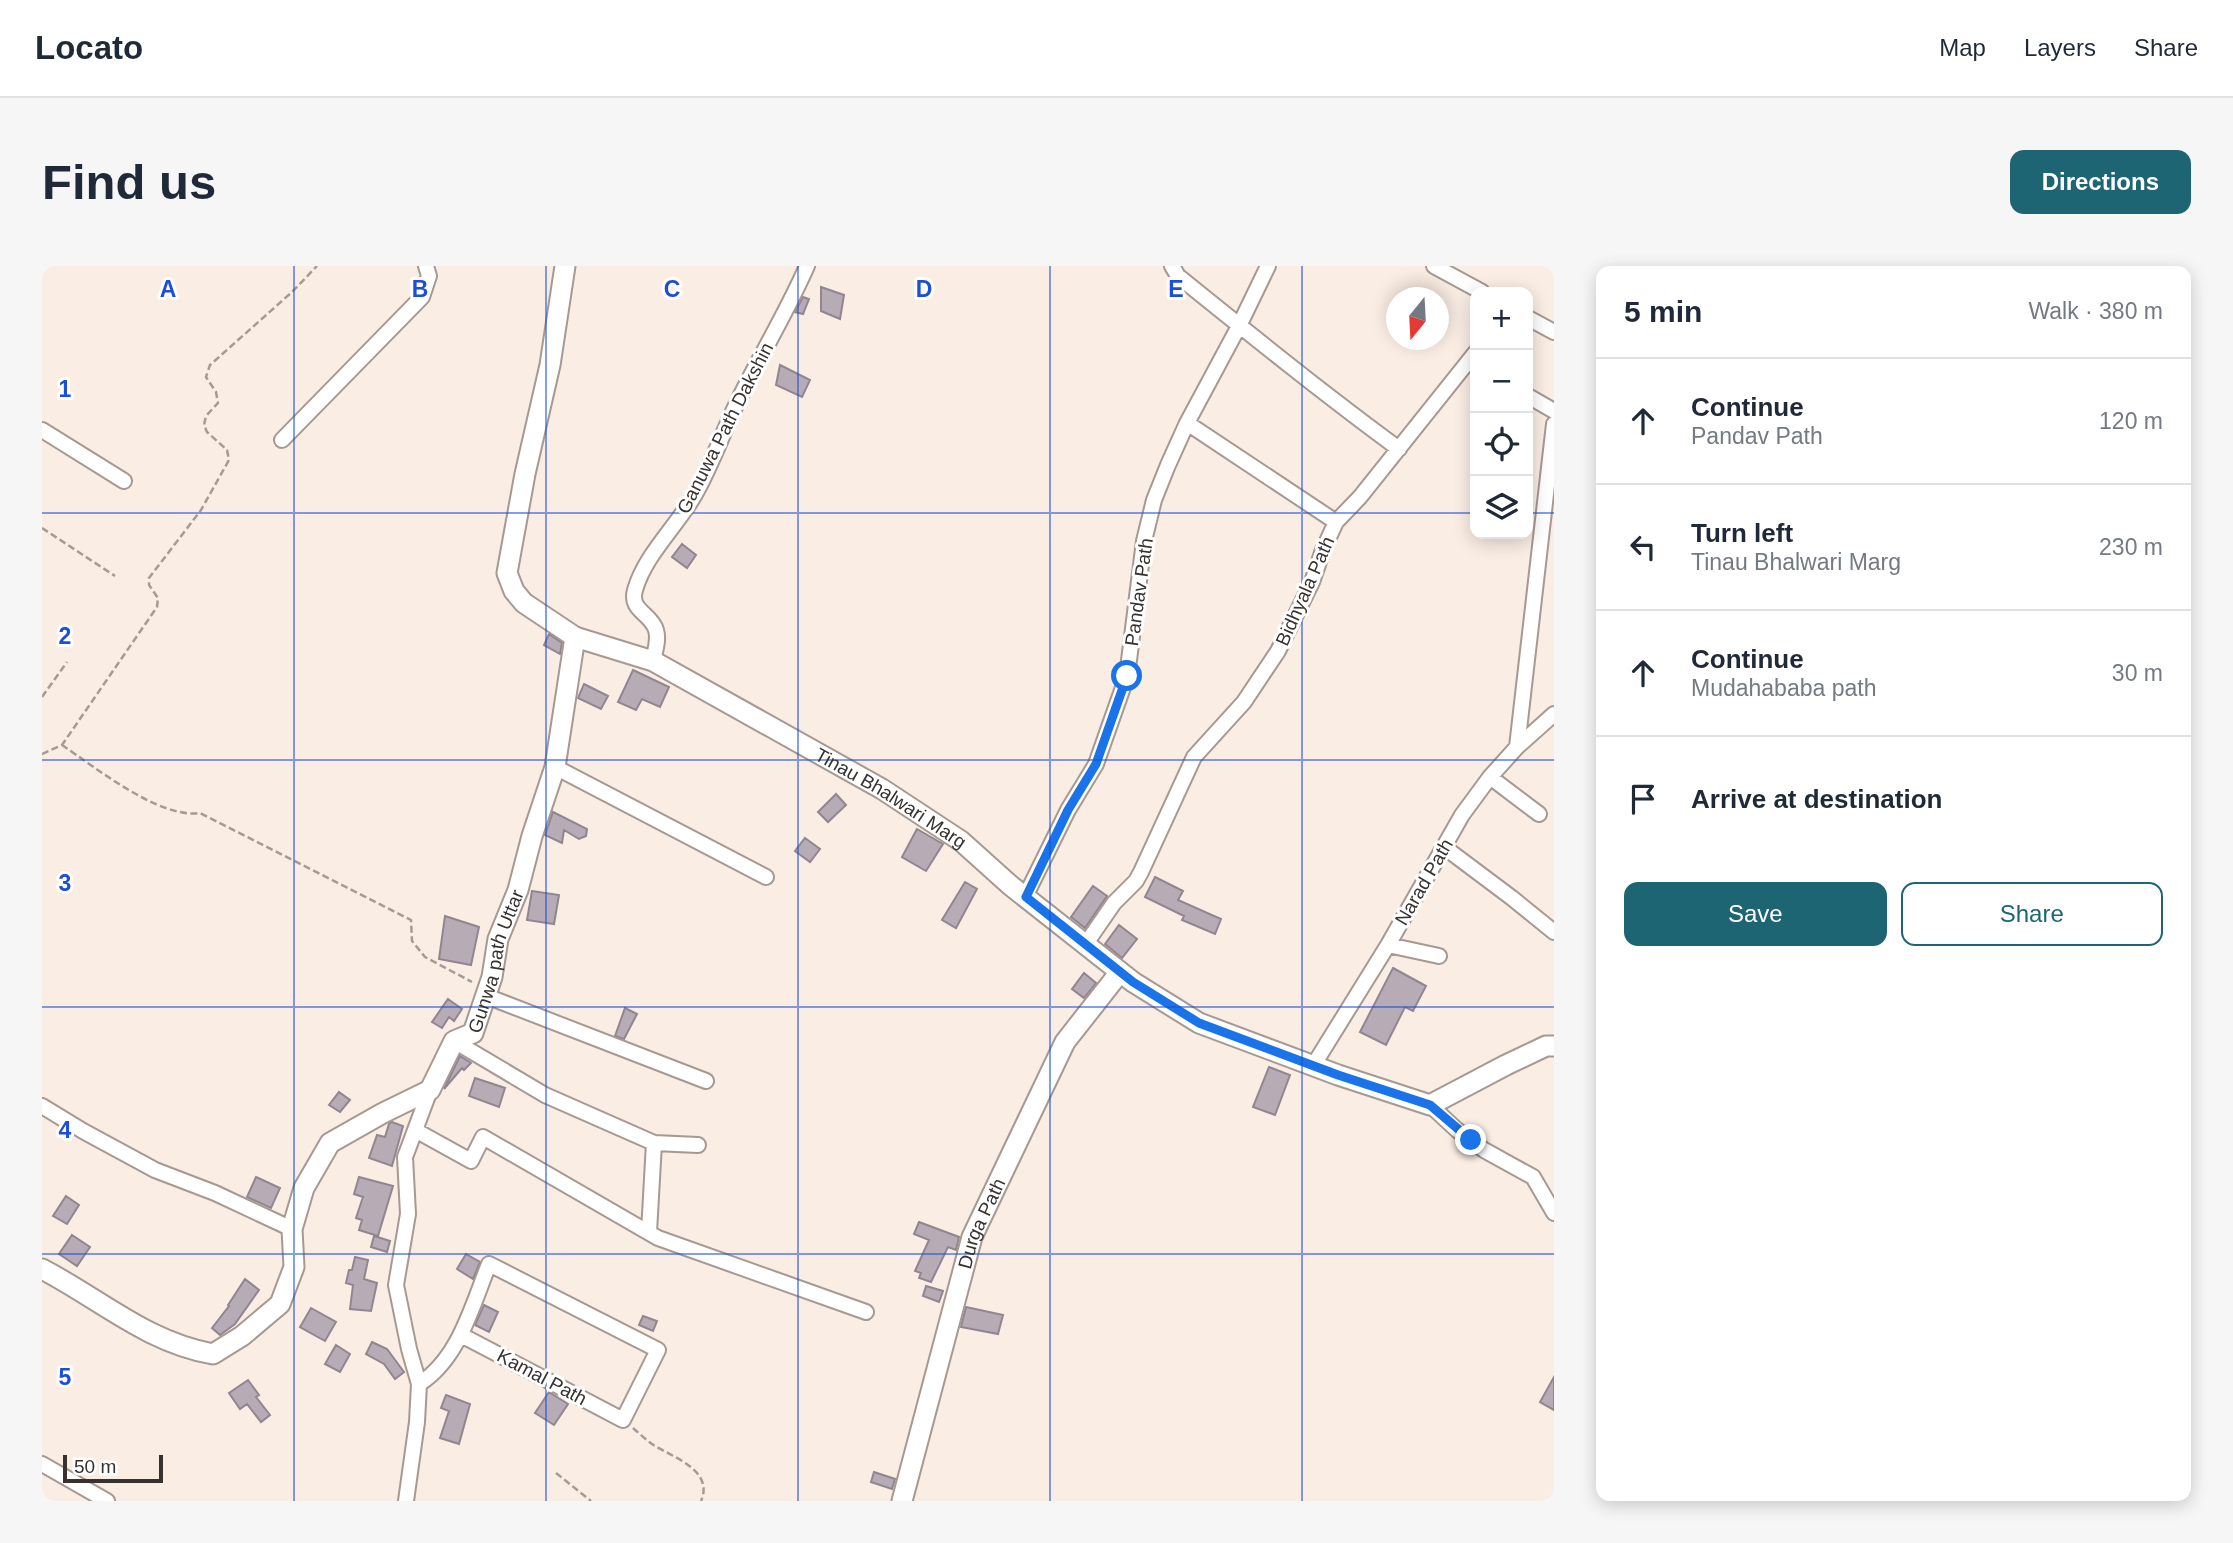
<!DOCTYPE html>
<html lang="en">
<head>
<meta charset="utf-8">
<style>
  body { margin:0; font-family:Helvetica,sans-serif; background:#f6f6f7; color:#1f2937 }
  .controls { position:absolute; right:21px; top:21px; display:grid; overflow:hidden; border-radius:14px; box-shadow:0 4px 18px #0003 }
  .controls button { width:63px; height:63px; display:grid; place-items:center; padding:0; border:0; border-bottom:2px solid #e0e1e3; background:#fff; color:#1f2937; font:35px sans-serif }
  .compass { position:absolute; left:1344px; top:21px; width:63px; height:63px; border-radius:50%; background:#fff; box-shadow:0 4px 18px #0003; rotate:198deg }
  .scale { position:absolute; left:21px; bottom:18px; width:100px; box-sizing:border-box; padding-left:7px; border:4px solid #37322f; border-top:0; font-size:19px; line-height:24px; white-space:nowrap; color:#37322f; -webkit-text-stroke:5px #fff; paint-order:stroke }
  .stop { position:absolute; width:21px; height:21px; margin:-16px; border:5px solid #1a73e8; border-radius:50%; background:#fff }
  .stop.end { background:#1a73e8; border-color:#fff; box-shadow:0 2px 7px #0008 }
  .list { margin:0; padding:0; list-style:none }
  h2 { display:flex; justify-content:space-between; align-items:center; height:91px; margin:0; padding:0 28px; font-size:30px }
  h2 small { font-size:23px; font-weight:400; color:#747a83 }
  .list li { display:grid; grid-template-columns:46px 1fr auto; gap:21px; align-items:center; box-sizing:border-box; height:126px; padding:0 28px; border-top:2px solid #e0e1e3 }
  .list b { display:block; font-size:26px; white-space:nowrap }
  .list p { margin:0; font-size:23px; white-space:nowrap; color:#747a83 }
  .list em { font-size:23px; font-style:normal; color:#747a83 }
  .actions { display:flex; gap:14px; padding:21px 28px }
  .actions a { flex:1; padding:16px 0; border:2px solid #1d6573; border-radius:14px; text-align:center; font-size:24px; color:#1d6573 }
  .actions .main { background:#1d6573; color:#fff }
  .icon { flex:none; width:38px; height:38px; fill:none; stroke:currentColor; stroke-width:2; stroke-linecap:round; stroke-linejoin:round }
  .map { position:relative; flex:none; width:1512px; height:1235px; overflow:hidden; border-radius:14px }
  header { display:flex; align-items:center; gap:42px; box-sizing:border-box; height:98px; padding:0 35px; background:#fff; border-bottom:2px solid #e0e1e3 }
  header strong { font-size:33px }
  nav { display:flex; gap:38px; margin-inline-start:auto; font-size:24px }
  .intro { display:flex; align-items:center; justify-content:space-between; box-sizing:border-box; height:168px; padding:0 42px }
  h1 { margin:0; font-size:49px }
  .button { padding:18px 32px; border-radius:14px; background:#1d6573; color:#fff; font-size:24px; font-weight:700 }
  main { display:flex; gap:42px; padding:0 42px }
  aside { flex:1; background:#fff; border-radius:14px; box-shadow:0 4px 18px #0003 }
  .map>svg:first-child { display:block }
</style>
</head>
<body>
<header>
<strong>Locato</strong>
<nav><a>Map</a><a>Layers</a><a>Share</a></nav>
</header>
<div class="intro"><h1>Find us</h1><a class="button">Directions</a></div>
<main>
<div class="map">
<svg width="1512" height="1235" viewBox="0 0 1512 1235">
  <rect width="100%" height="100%" fill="#faede4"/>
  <path fill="#b7acb6" stroke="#918690" stroke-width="2" d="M779,21L802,29L798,53L779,45Z
    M761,31L767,33L761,48L753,46Z
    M738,99L768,114L760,131L734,119Z
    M640,278L654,289L645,302L630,291Z
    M507,368L520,377L518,388L502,379Z
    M591,404L627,421L618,441L600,433L594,444L576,436Z
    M542,418L566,430L559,443L536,432Z
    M794,528L804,539L786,556L776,546Z
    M511,546L545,563L544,570L537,573L522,564L520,577L503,569Z
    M875,563L901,578L884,605L860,591Z
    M763,572L778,583L768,596L753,585Z
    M1113,611L1141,625L1136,634L1179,653L1173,668L1140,654L1142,650L1103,631Z
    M923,616L935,623L914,662L900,654Z
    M1051,620L1065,630L1043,662L1029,651Z
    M490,625L517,629L512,658L485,654Z
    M403,650L437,661L429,699L397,693Z
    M1077,659L1095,673L1080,692L1063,678Z
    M1351,702L1384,720L1371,745L1363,741L1344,779L1318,766Z
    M1042,707L1054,717L1042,732L1030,723Z
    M406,733L420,743L412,755L407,751L400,762L390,756Z
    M583,742L595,748L582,773L573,770Z
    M418,790L429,797L422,804L420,802L402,823Z
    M1227,801L1248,809L1233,849L1211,841Z
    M433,812L463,822L457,841L427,830Z
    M297,826L308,834L298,846L287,839Z
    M350,856L361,860L350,900L327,892L335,869L343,871L347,858Z
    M214,911L238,922L229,942L205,931Z
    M317,911L351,920L336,970L317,964L320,954L314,952L321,931L312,928Z
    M24,930L37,939L25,958L11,950Z
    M877,956L917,971L914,984L906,981L889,1016L877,1012L879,1007L873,1005L887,974L872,968Z
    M30,969L48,981L35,1000L17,988Z
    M332,970L348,975L345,986L329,981Z
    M424,988L438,996L431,1013L415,1003Z
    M313,991L326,994L322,1013L335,1017L329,1045L308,1043L311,1019L304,1017L307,1004H310Z
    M203,1013L217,1024L193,1058L178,1069L170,1062L187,1040L186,1039Z
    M884,1020L901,1025L897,1036L881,1030Z
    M442,1039L456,1046L447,1066L433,1059Z
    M924,1041L961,1049L956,1068L919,1061Z
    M269,1042L294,1056L283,1075L258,1061Z
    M601,1050L615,1055L611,1065L597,1059Z
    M330,1076L345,1083L362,1106L353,1113L342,1098L324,1088Z
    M294,1079L308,1088L298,1106L283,1098Z
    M1512,1111V1144L1498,1136Z
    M206,1114L217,1129L214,1131L228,1149L219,1156L205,1138L198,1143L187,1127Z
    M507,1126L526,1138L512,1159L493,1147Z
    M404,1129L428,1138L417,1178L398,1172L407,1145L399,1142Z
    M832,1206L853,1213L850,1223L829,1216Z"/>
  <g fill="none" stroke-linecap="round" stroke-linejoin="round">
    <g stroke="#a69991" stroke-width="18">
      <path id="street" d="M1130,0L1136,10C1209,69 1282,128 1357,183
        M1392,0L1440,26
        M1486,52L1512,66
        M1486,130L1512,145
        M1145,157L1294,256
        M0,164L82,215
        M240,174L380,31L387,10L384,0
        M611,395C613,385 617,374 614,364C609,347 587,345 593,324C603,289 634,261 652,230C670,199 681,165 697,133C719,88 745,46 765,0
        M1475,481L1512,158
        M513,501L724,611
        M1448,511L1497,548
        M1402,581L1470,632L1512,666
        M983,631L1026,544L1054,498L1085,410L1102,275L1112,234L1126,199L1145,157L1197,60L1226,0
        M1043,679L1072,637L1094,615L1099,606L1152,491L1202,436L1236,385L1270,316L1281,284L1294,256L1318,231L1433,87
        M1346,679L1397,690
        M444,730L664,815
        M412,775L503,829L612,877L656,879
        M1271,800L1346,679L1420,549L1448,511L1475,481L1512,448
        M1388,839L1415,864L1442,884L1491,911L1512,947
        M0,840L41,865L113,904L173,927L250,963
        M373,864L429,895L441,871L616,972L824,1046
        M607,966L612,877
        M377,1118C417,1093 430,1040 447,998L616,1084L581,1154L419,1069
        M0,1198L65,1235
        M364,1235L375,1156L377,1118L367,1083L354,1019L366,948L363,891L388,824"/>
    </g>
    <g stroke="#a69991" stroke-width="23">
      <g id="secondary">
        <path id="s1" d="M523,0L508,99L483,208L465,307L472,325L482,337L533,371L611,395L840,523L919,575L968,619L1091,716L1157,757L1296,809L1388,839L1464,799L1504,780H1512"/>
        <path id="s2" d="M0,1003C58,1033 104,1076 171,1088L200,1070L238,1038L252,1001L250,963L262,922L288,877L341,847L388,824L412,775L431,767L450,711L456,673L476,624L490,570L513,501L533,371"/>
        <path id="s3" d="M860,1235L930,971L1023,776L1078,706"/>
      </g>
    </g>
    <path stroke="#a49b94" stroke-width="2.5" stroke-dasharray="7 3.5" stroke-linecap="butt" d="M0,262L73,310
      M0,431L25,396
      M20,479C53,501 117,553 158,547L369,654L370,675L383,691L430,716
      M0,488L20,479L115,341L116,332L107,319V312L159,244L187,194L185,184L165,166L162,159L164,150L176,137L174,126L164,111L168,99L250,26L275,0
      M591,1162C598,1168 605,1175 613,1180C633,1192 672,1205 659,1235
      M514,1207L549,1235"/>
    <use href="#street" stroke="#fff" stroke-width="14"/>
    <use href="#secondary" stroke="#fff" stroke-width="19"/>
  </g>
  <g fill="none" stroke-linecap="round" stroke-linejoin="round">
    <path stroke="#1a73e8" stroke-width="9" d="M1085,410L1054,498L1026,544L984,631L1091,716L1157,757L1296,809L1388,839L1429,874"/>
  </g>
  <path fill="none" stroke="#1d4ed8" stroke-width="2" stroke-opacity="0.55" d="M252,0V1235M504,0V1235M756,0V1235M1008,0V1235M1260,0V1235M0,247H1433M1486,247H1512M0,494H1512M0,741H1512M0,988H1512"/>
  <g text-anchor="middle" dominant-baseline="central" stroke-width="6" stroke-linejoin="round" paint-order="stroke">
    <g font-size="19" fill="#37322f" stroke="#fff">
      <text transform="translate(683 162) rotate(-63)">Ganuwa Path Dakshin</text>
      <text transform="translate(1263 325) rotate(-66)">Bidhyala Path</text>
      <text transform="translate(1097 326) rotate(-82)">Pandav Path</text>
      <text stroke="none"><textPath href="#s1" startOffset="765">Tinau Bhalwari Marg</textPath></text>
      <text transform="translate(1382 616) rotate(-60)">Narad Path</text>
      <text stroke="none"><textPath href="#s2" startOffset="712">Gunwa path Uttar</textPath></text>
      <text stroke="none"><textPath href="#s3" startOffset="289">Durga Path</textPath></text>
      <text transform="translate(500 1111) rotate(28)">Kamal Path</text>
    </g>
  </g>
  <g font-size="23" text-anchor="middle" font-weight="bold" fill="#1d4ed8" stroke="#fff" stroke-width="6" stroke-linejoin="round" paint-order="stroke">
    <text x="126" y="31">A</text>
    <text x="378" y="31">B</text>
    <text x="630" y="31">C</text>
    <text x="882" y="31">D</text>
    <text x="1134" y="31">E</text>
    <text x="23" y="131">1</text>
    <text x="23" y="378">2</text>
    <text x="23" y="625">3</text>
    <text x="23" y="872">4</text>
    <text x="23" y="1119">5</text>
  </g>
</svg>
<div class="controls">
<button>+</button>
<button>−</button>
<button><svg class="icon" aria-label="locate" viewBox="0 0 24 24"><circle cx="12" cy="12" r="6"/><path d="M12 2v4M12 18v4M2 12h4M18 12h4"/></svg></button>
<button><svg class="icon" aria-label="layers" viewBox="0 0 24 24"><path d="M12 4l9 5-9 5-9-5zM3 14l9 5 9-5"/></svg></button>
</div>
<svg class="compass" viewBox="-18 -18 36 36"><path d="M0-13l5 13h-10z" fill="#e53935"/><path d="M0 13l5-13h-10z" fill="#747a83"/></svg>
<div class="scale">50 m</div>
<div class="stop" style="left:1085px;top:410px"></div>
<div class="stop end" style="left:1429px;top:874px"></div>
</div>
<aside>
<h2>5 min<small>Walk · 380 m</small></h2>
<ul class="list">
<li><svg class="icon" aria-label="ahead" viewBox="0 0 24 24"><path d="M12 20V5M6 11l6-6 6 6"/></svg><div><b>Continue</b><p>Pandav Path</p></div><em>120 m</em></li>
<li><svg class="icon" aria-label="left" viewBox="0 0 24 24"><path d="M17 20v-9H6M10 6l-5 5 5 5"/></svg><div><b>Turn left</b><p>Tinau Bhalwari Marg</p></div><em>230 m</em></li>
<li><svg class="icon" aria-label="ahead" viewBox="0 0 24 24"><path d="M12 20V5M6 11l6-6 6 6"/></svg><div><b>Continue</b><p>Mudahababa path</p></div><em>30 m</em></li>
<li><svg class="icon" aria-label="arrive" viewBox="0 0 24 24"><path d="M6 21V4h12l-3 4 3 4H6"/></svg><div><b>Arrive at destination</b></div></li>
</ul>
<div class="actions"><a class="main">Save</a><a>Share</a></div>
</aside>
</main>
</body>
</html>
